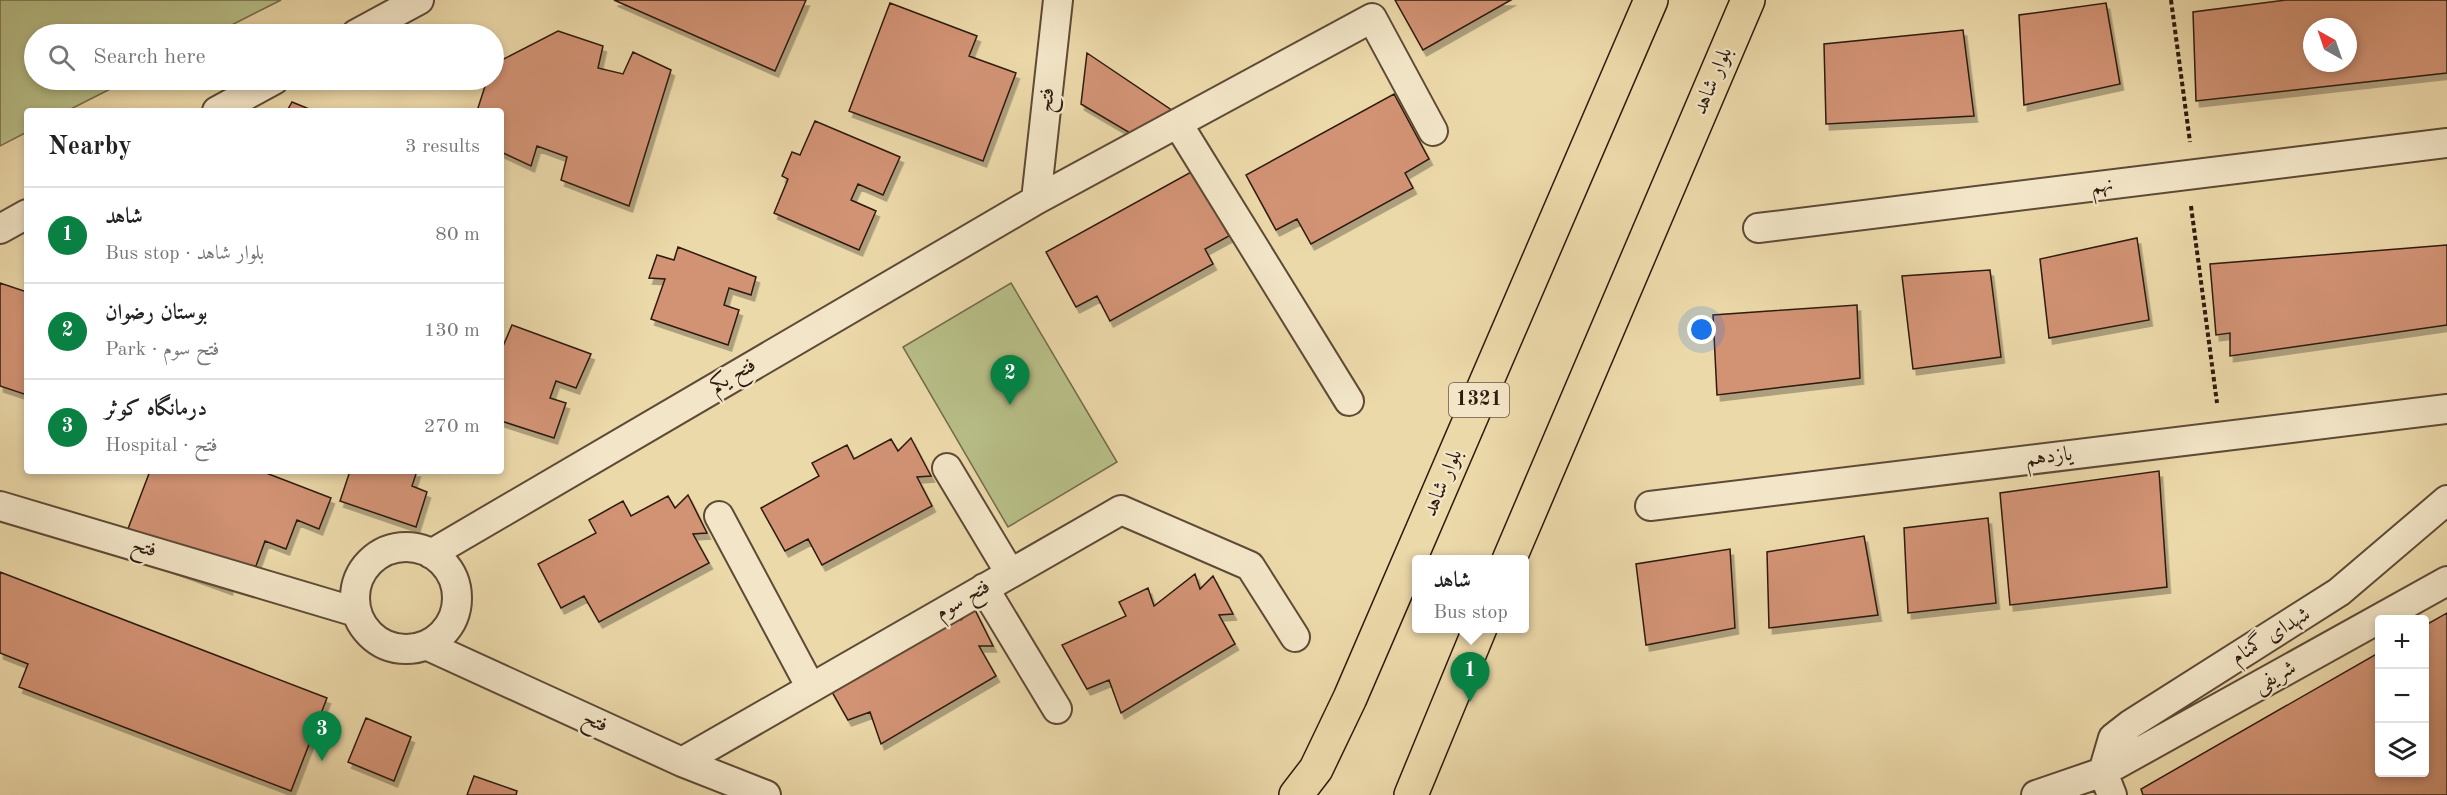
<!DOCTYPE html>
<html lang="en">
<head>
<meta charset="utf-8">
<style>
  body { margin:0; font-family:"Old Standard TT",Amiri,serif; background:#f6f6f6; color:#222 }
  .controls { position:absolute; right:18px; bottom:18px; display:grid; overflow:hidden; border-radius:6px; box-shadow:0 3px 9px #0003 }
  .controls button { width:54px; height:54px; display:grid; place-items:center; padding:0; border:0; border-bottom:2px solid #e0e0e0; background:#fff; color:#222; font:30px sans-serif }
  .compass { position:absolute; left:2303px; top:18px; width:54px; height:54px; border-radius:50%; background:#fff; box-shadow:0 3px 9px #0003; rotate:320deg }
  .you { position:absolute; left:1702px; top:330px; width:21px; height:21px; margin:-15px; border:4px solid #fff; border-radius:50%; background:#1a73e8; box-shadow:0 0 0 9px #1a73e833 }
  .badge { display:grid; place-items:center; width:39px; height:39px; border-radius:50%; background:#0b8043; color:#fff; font-size:20px; font-weight:700 }
  .pin { position:absolute; translate:-50% -50px; filter:drop-shadow(0 2px 3px #0008) }
  .pin::after { content:''; position:absolute; top:32px; width:21px; height:18px; background:inherit; clip-path:polygon(0 0,100% 0,50% 100%) }
  .popup { position:absolute; left:1412px; top:555px; width:117px; height:78px; box-sizing:border-box; display:grid; place-content:center; border-radius:6px; background:#fff; filter:drop-shadow(0 2px 4px #0005); font-size:20px; white-space:nowrap; color:#767676 }
  .popup b { font-size:22px; color:#222 }
  .popup::after { content:''; position:absolute; left:50%; top:100%; margin-left:-12px; border:12px solid transparent; border-top-color:#fff }
  .list { margin:0; padding:0; list-style:none }
  h2 { display:flex; justify-content:space-between; align-items:center; height:78px; margin:0; padding:0 24px; font-size:26px }
  h2 small { font-size:20px; font-weight:400; color:#767676 }
  .list li { display:grid; grid-template-columns:39px 1fr auto; gap:18px; align-items:center; box-sizing:border-box; height:96px; padding:0 24px; border-top:2px solid #e0e0e0 }
  .list b { display:block; font-size:22px; white-space:nowrap }
  .list p { margin:0; font-size:20px; white-space:nowrap; color:#767676 }
  .list em { font-size:20px; font-style:normal; color:#767676 }
  .icon { flex:none; width:33px; height:33px; fill:none; stroke:currentColor; stroke-width:2; stroke-linecap:round; stroke-linejoin:round }
  .map { position:relative; flex:none; width:2447px; height:795px; overflow:hidden }
  .search { position:absolute; background:#fff; box-shadow:0 3px 9px #0003; left:24px; top:24px; width:480px; height:66px; display:flex; align-items:center; gap:15px; box-sizing:border-box; padding:0 21px; border-radius:33px; color:#767676; font-size:22px }
  .panel { position:absolute; background:#fff; box-shadow:0 3px 9px #0003; left:24px; top:108px; width:480px; height:366px; border-radius:6px }
  .map>svg:first-child { display:block }
</style>
</head>
<body>
<div class="map">
<svg width="2447" height="795" viewBox="0 0 2447 795">
  <defs>
    <filter id="shadow"><feDropShadow dx="3.5" dy="6" stdDeviation="0" flood-color="#0004"/></filter>
  </defs>
  <rect width="100%" height="100%" fill="#ecd9aa"/>
  <filter id="stains"><feTurbulence type="fractalNoise" baseFrequency=".00333" numOctaves="4"/><feColorMatrix values="0 0 0 0 .2 0 0 0 0 .09 0 0 0 0 .02 0 0 0 .5 -.17"/></filter>
  <radialGradient id="worn" r=".72"><stop offset=".6" stop-color="#630" stop-opacity="0"/><stop offset="1" stop-color="#630" stop-opacity=".3"/></radialGradient>
  <path fill="#b8bf88" stroke="#736c4c" stroke-width="1.5" d="M0,0H281L214,34H34V80H128L67,111H27V132L0,146Z
    M1011,283L1117,462L1008,527L903,347Z"/>
  <path fill="#d29375" stroke="#2e1a0f" stroke-width="1.5" fill-rule="evenodd" filter="url(#shadow)" d="M614,0H806L775,71Z
    M1395,0H1511L1423,50Z
    M2286,0H2447V73L2196,101L2193,12ZM2312,27H2348V63H2312Z
    M890,3L977,36L969,56L1016,73L983,161L849,111Z
    M2106,3L2120,84L2024,105L2019,15Z
    M1963,30L1974,116L1826,124L1824,44Z
    M558,31L603,46L598,68L623,74L633,52L671,70L629,206L561,180L567,157L537,146L531,166L501,152V111H477L487,80H494V64Z
    M1087,53L1176,113L1135,136L1081,104Z
    M1394,94L1429,159L1405,173L1413,188L1311,244L1297,219L1276,230L1246,175Z
    M292,102L314,111H287Z
    M815,121L900,157L883,195L858,184L851,200L876,211L859,250L774,213L788,179L782,176L792,152L800,155Z
    M1193,171L1229,236L1205,249L1213,264L1110,321L1097,296L1076,307L1046,252Z
    M2137,238L2149,320L2049,338L2040,259Z
    M2447,245V325L2230,356V333L2216,335L2210,264Z
    M678,247L756,277L751,295L729,288L724,305L739,310L728,345L651,319L665,279L649,278L657,255L674,260Z
    M1990,270L2001,357L1913,369L1902,276Z
    M0,283L27,292V395L0,386Z
    M1857,305L1860,378L1717,395L1713,315Z
    M512,325L591,354L576,388L556,381L550,398L566,403L554,438L501,421V351Z
    M911,438L931,476L917,477L932,506L822,565L808,539L785,551L761,508L819,476L812,463L847,445L854,459L891,439L898,451Z
    M150,471H261L331,498L319,529L297,520L286,549L265,541L256,566L232,563L229,589L169,567L126,534Z
    M350,471H417L412,486L427,492L416,527L340,501Z
    M2159,471L2167,587L2010,605L2000,493Z
    M688,495L707,533L693,534L709,563L599,622L584,596L561,608L538,564L596,533L589,520L623,501L631,516L668,496L675,508Z
    M1988,518L1996,603L1908,613L1904,528Z
    M1864,536L1878,615L1769,628L1767,552Z
    M1730,549L1735,628L1646,645L1636,564Z
    M0,572L327,698L291,791L19,687L28,664L0,653Z
    M1195,574L1200,589L1213,576L1233,614L1219,615L1235,644L1121,713L1109,680L1087,689L1062,645L1126,616L1119,602L1148,588L1154,606Z
    M956,605L961,620L974,608L993,646H979L996,676L881,744L870,712L848,720L823,676Z
    M2447,613V795H2143L2141,789L2380,652V772H2424V626Z
    M366,718L411,737L394,781L348,762Z
    M474,776L517,791L516,795H467Z"/>
  <g fill="none" stroke-linecap="round" stroke-linejoin="round">
    <g stroke="#5e4a36" stroke-width="32">
      <path id="minor" d="M356,34L419,0
        M217,111L274,80
        M1178,124L1349,401
        M1036,200L1058,0
        M1758,228L2447,143
        M0,229L27,214
        M947,468L1010,573
        M0,506L356,612
        M1650,506L2447,409
        M719,516L811,688
        M355 598a51 51 0 1 1 102 0a51 51 0 1 1-102 0Z
        M431,554L1036,200L1372,18L1433,131
        M984,588L1057,709
        M426,645L682,762L766,795
        M682,762L1121,510L1250,566L1295,637
        M2103,772L2113,738L2131,724L2339,592L2447,500
        M2103,772L2112,795
        M2036,795L2103,772L2447,581"/>
    </g>
    <g stroke="#2e1a0f" stroke-width="36">
      <path id="primary" d="M1509,560L1748,0
        M1296,795L1316,769L1350,698L1651,0
        M1411,795L1480,628"/>
    </g>
    <path stroke="#2e1a0f" stroke-width="4" stroke-dasharray="4.5 3" stroke-linecap="butt" d="M2171,0L2190,142
      M2191,206L2217,403"/>
    <use href="#minor" stroke="#f3e6c8" stroke-width="28"/>
    <use href="#primary" stroke="#ecd9aa" stroke-width="33"/>
  </g>
  <g text-anchor="middle" dominant-baseline="central" stroke-width="4.5" stroke-linejoin="round" paint-order="stroke">
    <rect fill="#f3e6c8" stroke="#695746" stroke-width="1.5" x="1449" y="383" width="60" height="34" rx="4.5"/>
    <g font-size="20" font-weight="bold" fill="#2e1a0f">
      <text x="1479" y="400">1321</text>
    </g>
    <g font-size="21" fill="#2e1a0f" stroke="#f3e6c8">
      <text transform="translate(1713 81) rotate(-67)">بلوار شاهد</text>
      <text transform="translate(1047 100) rotate(-84)">فتح</text>
      <text transform="translate(2102 186) rotate(-7)">نهم</text>
      <text transform="translate(733 376) rotate(-30)">فتح یکم</text>
      <text transform="translate(2049 457) rotate(-7)">یازدهم</text>
      <text transform="translate(1443 483) rotate(-67)">بلوار شاهد</text>
      <text transform="translate(144 548) rotate(17)">فتح</text>
      <text transform="translate(963 600) rotate(-30)">فتح سوم</text>
      <text transform="translate(2271 636) rotate(-32)">شهدای گمنام</text>
      <text transform="translate(2275 677) rotate(-29)">شریفی</text>
      <text transform="translate(595 722) rotate(24)">فتح</text>
    </g>
  </g>
  <rect width="100%" height="100%" filter="url(#stains)"/>
  <rect width="100%" height="100%" fill="url(#worn)"/>
</svg>
<div class="controls">
<button>+</button>
<button>−</button>
<button><svg class="icon" aria-label="layers" viewBox="0 0 24 24"><path d="M12 4l9 5-9 5-9-5zM3 14l9 5 9-5"/></svg></button>
</div>
<svg class="compass" viewBox="-18 -18 36 36"><path d="M0-13l5 13h-10z" fill="#e53935"/><path d="M0 13l5-13h-10z" fill="#767676"/></svg>
<div class="you"></div>
<div class="pin badge" style="left:1470px;top:702px">1</div>
<div class="popup"><b>شاهد</b>Bus stop</div>
<div class="pin badge" style="left:1010px;top:405px">2</div>
<div class="pin badge" style="left:322px;top:761px">3</div>
<div class="search"><svg class="icon" aria-label="search" viewBox="0 0 24 24"><circle cx="10" cy="10" r="6"/><path d="M15 15l6 6"/></svg>Search here</div>
<section class="panel">
<h2>Nearby<small>3 results</small></h2>
<ul class="list">
<li><span class="badge">1</span><div><b>شاهد</b><p>Bus stop · بلوار شاهد</p></div><em>80 m</em></li>
<li><span class="badge">2</span><div><b>بوستان رضوان</b><p>Park · فتح سوم</p></div><em>130 m</em></li>
<li><span class="badge">3</span><div><b>درمانگاه کوثر</b><p>Hospital · فتح</p></div><em>270 m</em></li>
</ul>
</section>
</div>
</body>
</html>
